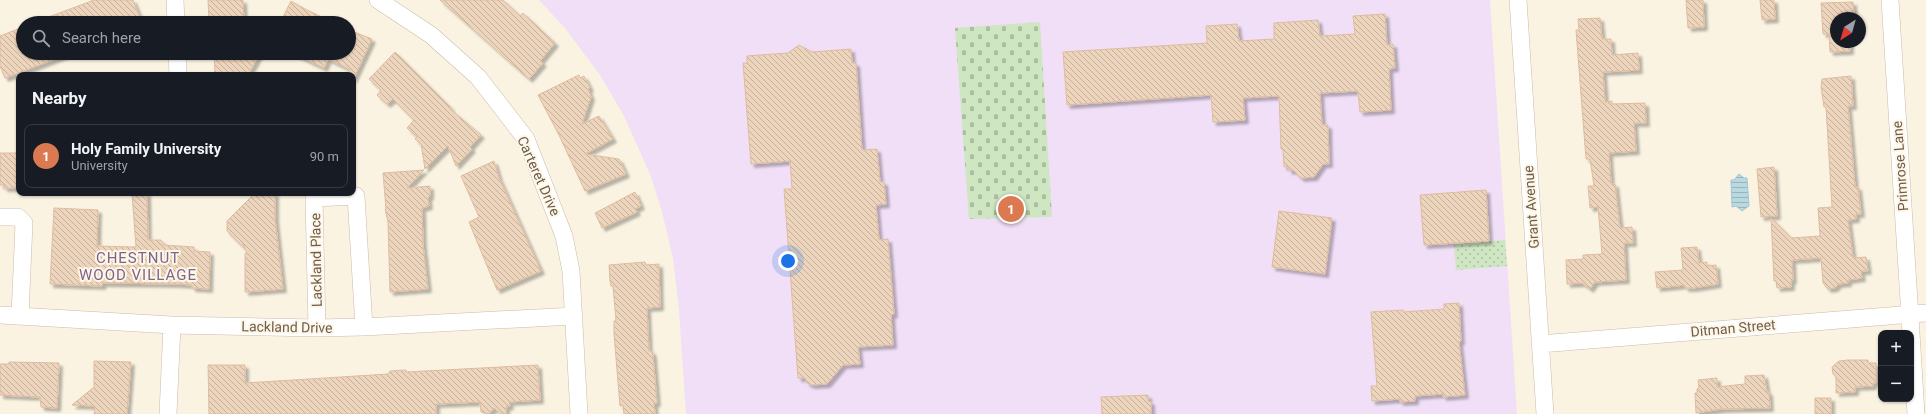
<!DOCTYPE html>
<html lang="en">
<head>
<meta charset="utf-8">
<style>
  body { margin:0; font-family:Roboto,sans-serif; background:#20242c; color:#f1f3f6 }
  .controls { position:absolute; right:12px; bottom:12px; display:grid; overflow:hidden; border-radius:8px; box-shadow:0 1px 3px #0004 }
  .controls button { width:36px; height:36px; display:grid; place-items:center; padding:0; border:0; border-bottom:1px solid #363941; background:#171b24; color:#f1f3f6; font:20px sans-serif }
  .compass { position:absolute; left:1830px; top:12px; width:36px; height:36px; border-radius:50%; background:#171b24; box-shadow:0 1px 3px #0004; rotate:217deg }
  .you { position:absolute; left:788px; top:261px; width:14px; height:14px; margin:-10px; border:3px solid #fff; border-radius:50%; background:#1a73e8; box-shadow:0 0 0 6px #1a73e833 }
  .badge { display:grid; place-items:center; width:26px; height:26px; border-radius:50%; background:#db7a50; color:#fff; font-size:13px; font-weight:700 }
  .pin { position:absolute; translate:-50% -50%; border:2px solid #fff; box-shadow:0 1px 4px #0006 }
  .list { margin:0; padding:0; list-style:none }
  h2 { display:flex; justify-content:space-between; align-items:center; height:52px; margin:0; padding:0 16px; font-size:17px }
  h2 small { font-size:13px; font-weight:400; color:#9ea1a6 }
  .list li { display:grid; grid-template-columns:26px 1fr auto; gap:12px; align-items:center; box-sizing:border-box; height:64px; margin:0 8px 8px; padding:0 8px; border:1px solid #363941; border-radius:8px }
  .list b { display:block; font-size:15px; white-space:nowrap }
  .list p { margin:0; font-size:13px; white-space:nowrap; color:#9ea1a6 }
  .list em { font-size:13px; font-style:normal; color:#9ea1a6 }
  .icon { flex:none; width:22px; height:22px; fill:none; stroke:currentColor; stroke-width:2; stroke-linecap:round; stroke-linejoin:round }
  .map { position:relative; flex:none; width:1926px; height:414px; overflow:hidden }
  .search { position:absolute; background:#171b24; box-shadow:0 1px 3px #0004; left:16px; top:16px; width:340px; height:44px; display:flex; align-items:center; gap:10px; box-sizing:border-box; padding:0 14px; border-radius:22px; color:#9ea1a6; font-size:15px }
  .panel { position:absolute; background:#171b24; box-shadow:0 1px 3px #0004; left:16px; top:72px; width:340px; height:124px; border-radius:8px }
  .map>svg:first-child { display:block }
</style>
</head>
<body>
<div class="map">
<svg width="1926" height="414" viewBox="0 0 1926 414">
  <defs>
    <pattern id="cemetery-stones" width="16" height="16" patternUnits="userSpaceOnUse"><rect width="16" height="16" fill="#cee6c2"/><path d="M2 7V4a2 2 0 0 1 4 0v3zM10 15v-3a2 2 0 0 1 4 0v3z" fill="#acbda0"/></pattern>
    <pattern id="park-dots" width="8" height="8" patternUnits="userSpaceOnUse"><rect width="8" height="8" fill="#cee6c2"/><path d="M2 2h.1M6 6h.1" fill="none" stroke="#acbda0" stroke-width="1.8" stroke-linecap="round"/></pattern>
    <pattern id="water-rules" width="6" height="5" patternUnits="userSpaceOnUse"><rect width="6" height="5" fill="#b9d9e2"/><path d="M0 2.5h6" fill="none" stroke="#9bb3b9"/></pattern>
    <pattern id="building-back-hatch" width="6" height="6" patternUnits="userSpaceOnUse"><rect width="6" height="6" fill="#edd4bc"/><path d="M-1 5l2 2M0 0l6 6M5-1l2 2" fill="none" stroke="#c4af9b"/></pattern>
    <filter id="shadow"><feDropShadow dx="3.5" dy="3.5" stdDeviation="1" flood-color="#0004"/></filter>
  </defs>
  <rect width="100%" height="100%" fill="#faf3e2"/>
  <path fill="#f0dff6" d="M539,0H1490L1517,414H686L679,310L673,258L662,212L650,174L624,116L600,75L565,28Z"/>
  <path fill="url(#cemetery-stones)" d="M1040,22L1052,217L969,219L955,28Z"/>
  <path fill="url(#park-dots)" d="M1505,240L1507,266L1456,270L1454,244Z"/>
  <path fill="url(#water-rules)" stroke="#a0c7d3" d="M1739,174L1744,178H1747L1749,206L1742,211L1736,206L1732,207L1731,180H1734Z"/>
  <path fill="url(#building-back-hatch)" stroke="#dfbc9e" filter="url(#shadow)" d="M94,0H133L142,23H38V21Z
    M208,0H243L244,23H209Z
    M440,0H503L520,16L523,13L555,43L540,61L543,63L529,79Z
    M1686,0H1703L1704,27L1688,28Z
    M1760,0H1774L1775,19L1762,20Z
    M291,1L305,9L334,23H280Z
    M1853,2L1854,18H1836V42H1850V51L1830,52L1829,34H1823L1821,3Z
    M1385,14L1387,45L1393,44L1395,68L1389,69L1391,110L1360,112L1358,91L1320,93L1322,125H1328L1329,164H1323L1314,177L1301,178L1293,170L1289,171L1288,166L1284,167L1283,149H1281L1279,96L1243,98L1245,120L1213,122L1211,95L1067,105L1063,52L1207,43L1206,26L1237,24L1239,41L1274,39V23L1318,20L1320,36L1355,34L1353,16Z
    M1600,18L1602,39H1611L1612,55L1638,53L1639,70L1603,72L1605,102L1612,101V104L1645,103L1646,123H1634L1636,151L1609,153L1611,184H1615L1620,228L1632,227L1633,243H1624L1626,280L1595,282L1590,289L1582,283L1567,284L1566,260L1583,259V255L1602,254L1598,207L1590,208L1588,186H1594L1590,159H1586L1576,30H1579L1578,19Z
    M23,27V53L68,54L5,78L0,66V36Z
    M349,30L372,39L353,80V75H349V69L328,59L324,68L292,53H349Z
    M799,45L812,52L851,49L852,63H856L862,150L877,149L880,182H884L886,204L876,205L879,240L888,239L894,314L891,315L893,345L858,347L860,364L843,365L827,384L812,385L807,383L805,378H798L784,189H792L790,161L751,164L743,63H747V56L788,53Z
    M395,52L451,108L450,109L481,135L470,147L472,149L456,166L448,146L425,169L421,144L415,139L417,137L407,128L414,120L393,99L387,104L377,95L381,90L369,79Z
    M214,53H260L248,75H215Z
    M579,75L580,78L584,76L590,88L588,89L591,97L582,124L599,116L613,139L585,154L619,159L626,174L585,191L559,135L538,95Z
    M1851,76L1853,106H1848L1855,187H1858L1861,214H1856V219L1848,220L1853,258L1866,257L1868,271H1861L1862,278L1848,280V283L1838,284L1835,288L1828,289L1823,283L1821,258L1792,260L1793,280L1791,281V287L1777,288L1776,281H1774L1771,218L1791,238L1820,236L1818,208L1832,207L1826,107H1824L1821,87L1822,79Z
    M0,153H19V188H4V185H0Z
    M494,161L499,178L541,271L497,290L469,222L479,217L461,176Z
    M1774,167L1777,216L1761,217L1757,169Z
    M424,170L407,188L430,186V196L428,198L429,206L422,208L423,245L428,289L390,292L388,222L385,209H386L383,173Z
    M1486,190L1489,241L1424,245L1420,195Z
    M635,192L641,206L635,209L637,212L602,228L595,213Z
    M132,193H147L148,240H161L164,245L194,247V251L210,252L209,289L192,288V285L178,284L103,283L102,286L50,284L54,208L98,210L97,246L136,247Z
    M255,193H275V219L283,289L245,292V253L248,254L245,250L244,245H241L227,231V221Z
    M1279,211L1332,218L1325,274L1272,267Z
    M1697,247L1699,263L1707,262V266L1716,265L1718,284L1693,288H1685V285L1657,288L1655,272L1683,270L1681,248Z
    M645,262L646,265L659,264L660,307L647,308L649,351H652L653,356L657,403H654L655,414H624L623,405L620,406L614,334V321H616L613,286H611L610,281L609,265Z
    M1459,303L1461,341L1459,342L1465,395L1443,397V394L1415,396V401L1400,402V399L1372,401L1371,386H1377L1371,312L1403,310V312L1444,309V304Z
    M1848,360H1868V363H1876V383H1873V386L1855,387V392L1836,393V377L1833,374L1832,367L1839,361Z
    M94,361L131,362L127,414H94L95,406L72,405L94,387Z
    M9,362L59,363L57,408L41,407L40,397L0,395V364H9Z
    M208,365H245V383L388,374L390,371L406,370V372L538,365L540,400L509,402L510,406L506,407V414H501L494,408L489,414L481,412L480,402L436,404V414H209Z
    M1764,375L1767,392H1769L1770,408L1721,409L1696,413L1695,393H1697V389L1699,388L1698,380L1717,378V387L1745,384V376Z
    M1148,395V401L1151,402V414H1102L1101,397Z
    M1815,398H1831V414H1815Z"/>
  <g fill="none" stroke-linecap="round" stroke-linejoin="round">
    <g stroke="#cabbaa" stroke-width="18">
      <path id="minor" d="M175,0L176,23
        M378,0L431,35L478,77L526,139L564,236L571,271L579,414
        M1518,0L1545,414
        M1890,0L1911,333
        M177,53L178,75
        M0,217H18L24,223L20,316
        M0,315L172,325L317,328L364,327L574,316
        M317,328L314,198L356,196L364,327
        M1911,333L1916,414
        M1540,344L1926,313
        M168,414L172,325"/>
    </g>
    <use href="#minor" stroke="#fff" stroke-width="17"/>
  </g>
  <g text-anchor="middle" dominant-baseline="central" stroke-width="4" stroke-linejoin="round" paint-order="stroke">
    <g font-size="14" fill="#705b4b" stroke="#fdf7e8">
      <text transform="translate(1900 166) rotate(-94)">Primrose Lane</text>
      <text transform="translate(539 176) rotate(66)">Carteret Drive</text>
      <text transform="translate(1531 207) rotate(-94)">Grant Avenue</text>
      <text transform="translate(316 260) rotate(-91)">Lackland Place</text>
      <text transform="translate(287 327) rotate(1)">Lackland Drive</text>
      <text transform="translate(1733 328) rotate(-5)">Ditman Street</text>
    </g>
    <g font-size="15" letter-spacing="1" fill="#81638c" stroke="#fdf7e8">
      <text x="138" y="258">CHESTNUT<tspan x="138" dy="17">WOOD VILLAGE</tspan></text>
    </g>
  </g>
</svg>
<div class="controls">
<button>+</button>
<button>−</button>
</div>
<svg class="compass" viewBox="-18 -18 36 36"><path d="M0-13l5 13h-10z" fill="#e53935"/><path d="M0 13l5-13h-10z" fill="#9ea1a6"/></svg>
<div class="you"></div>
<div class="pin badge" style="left:1011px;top:209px">1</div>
<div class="search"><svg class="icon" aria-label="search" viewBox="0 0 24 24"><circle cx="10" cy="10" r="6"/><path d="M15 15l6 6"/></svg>Search here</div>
<section class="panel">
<h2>Nearby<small></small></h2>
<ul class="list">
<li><span class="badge">1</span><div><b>Holy Family University</b><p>University</p></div><em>90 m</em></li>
</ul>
</section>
</div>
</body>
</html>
